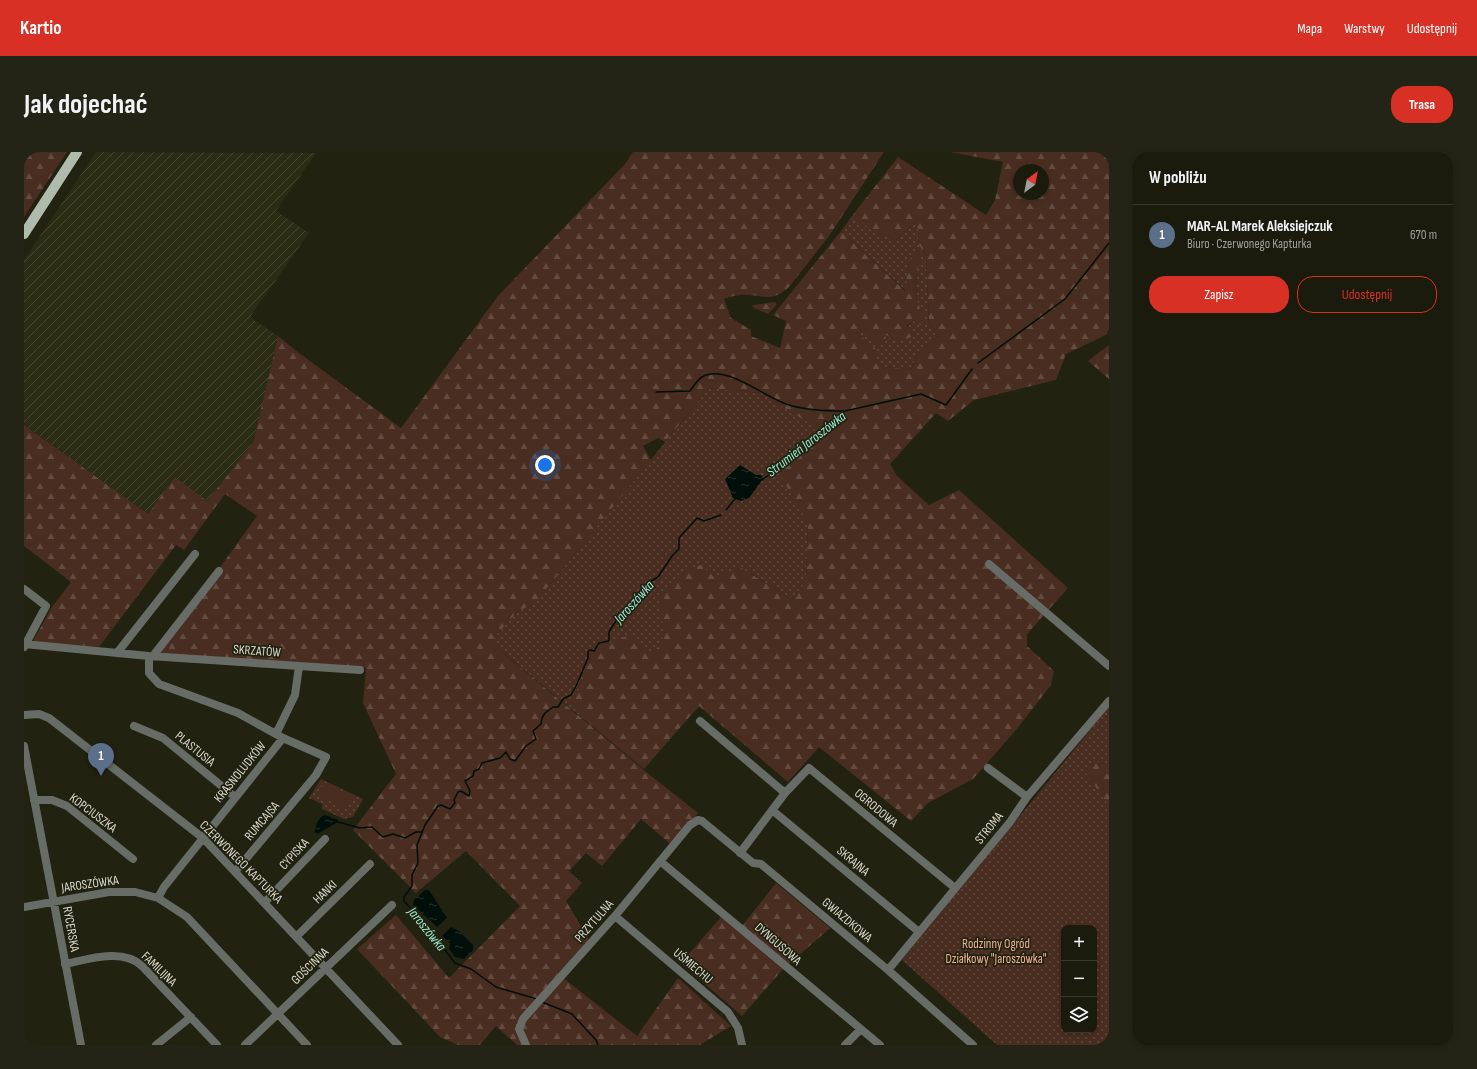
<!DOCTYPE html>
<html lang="pl">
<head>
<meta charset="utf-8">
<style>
  body { margin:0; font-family:"Sofia Sans Condensed",sans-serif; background:#232316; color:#f1f3f6 }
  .controls { position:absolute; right:12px; bottom:12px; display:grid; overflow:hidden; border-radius:8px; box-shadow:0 2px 6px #0003 }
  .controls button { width:36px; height:36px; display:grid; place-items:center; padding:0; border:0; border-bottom:1px solid #38382e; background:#1a1a0d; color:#f1f3f6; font:20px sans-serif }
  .compass { position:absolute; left:989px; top:12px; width:36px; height:36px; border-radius:50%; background:#1a1a0d; box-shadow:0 2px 6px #0003; rotate:32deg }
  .you { position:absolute; left:521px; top:313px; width:14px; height:14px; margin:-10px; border:3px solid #fff; border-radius:50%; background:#1a73e8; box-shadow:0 0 0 6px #1a73e833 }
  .badge { display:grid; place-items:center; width:26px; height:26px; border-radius:50%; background:#d93025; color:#fff; font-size:13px; font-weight:700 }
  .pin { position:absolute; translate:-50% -33px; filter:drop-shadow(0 1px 2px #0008) }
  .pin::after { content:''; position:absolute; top:21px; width:14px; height:12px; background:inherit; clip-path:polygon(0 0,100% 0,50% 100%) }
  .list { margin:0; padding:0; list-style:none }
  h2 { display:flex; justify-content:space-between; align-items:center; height:52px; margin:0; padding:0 16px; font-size:17px }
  h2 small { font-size:13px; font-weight:400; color:#9fa19d }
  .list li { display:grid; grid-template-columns:26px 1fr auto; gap:12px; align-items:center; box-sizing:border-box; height:60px; padding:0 16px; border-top:1px solid #38382e }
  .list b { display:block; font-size:15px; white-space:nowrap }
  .list p { margin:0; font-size:13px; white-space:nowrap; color:#9fa19d }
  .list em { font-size:13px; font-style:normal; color:#9fa19d }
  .actions { display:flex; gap:8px; padding:12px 16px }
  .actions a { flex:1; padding:9px 0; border:1px solid #d93025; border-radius:16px; text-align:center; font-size:14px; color:#d93025 }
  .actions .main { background:#d93025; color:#fff }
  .icon { flex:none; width:22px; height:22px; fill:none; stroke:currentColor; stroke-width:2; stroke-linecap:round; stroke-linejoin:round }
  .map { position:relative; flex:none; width:1085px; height:893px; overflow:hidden; border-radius:16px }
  header { display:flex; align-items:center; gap:24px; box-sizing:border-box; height:56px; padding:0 20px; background:#d93025; color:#fff }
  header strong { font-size:19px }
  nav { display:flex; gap:22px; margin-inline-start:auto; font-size:14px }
  .intro { display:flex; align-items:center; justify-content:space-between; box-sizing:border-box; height:96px; padding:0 24px }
  h1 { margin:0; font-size:28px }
  .button { padding:10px 18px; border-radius:16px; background:#d93025; color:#fff; font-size:14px; font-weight:700 }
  main { display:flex; gap:24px; padding:0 24px }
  aside { flex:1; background:#1a1a0d; border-radius:16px; box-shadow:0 2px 6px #0003 }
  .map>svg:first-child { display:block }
</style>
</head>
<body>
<header>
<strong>Kartio</strong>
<nav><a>Mapa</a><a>Warstwy</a><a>Udostępnij</a></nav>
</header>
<div class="intro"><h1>Jak dojechać</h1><a class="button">Trasa</a></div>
<main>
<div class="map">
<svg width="1085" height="893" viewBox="0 0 1085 893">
  <defs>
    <pattern id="industrial-furrows" width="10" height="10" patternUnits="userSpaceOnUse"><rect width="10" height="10" fill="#2b2c14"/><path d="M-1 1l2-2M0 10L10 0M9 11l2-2" fill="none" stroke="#494a35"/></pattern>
    <pattern id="green-dots" width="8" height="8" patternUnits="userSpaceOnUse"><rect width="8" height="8" fill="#492d20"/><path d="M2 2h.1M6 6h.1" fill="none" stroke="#634b3f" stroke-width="1.8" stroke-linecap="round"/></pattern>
    <pattern id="forest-firs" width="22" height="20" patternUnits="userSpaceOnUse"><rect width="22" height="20" fill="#492d20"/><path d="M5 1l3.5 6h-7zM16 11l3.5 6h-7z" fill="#634b3f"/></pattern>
    <pattern id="water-ripples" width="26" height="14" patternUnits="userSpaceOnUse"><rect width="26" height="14" fill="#000f0a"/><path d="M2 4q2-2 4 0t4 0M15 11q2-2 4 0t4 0" fill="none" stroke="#25312d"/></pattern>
  </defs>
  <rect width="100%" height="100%" fill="#221"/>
  <path fill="url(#industrial-furrows)" d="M72,0L292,1L252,59L285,81L226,165L254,184L229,291L183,349L124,362L0,273V108Z"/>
  <path fill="url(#green-dots)" fill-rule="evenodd" d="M832,59L834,67L863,81L871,89L890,72L894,77L895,93L902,104L905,171L914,184L893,203L887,218L860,215L851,208L850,196L832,181L836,177L847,188L861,183L869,187L889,184L883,175C897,161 893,153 892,136C892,129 893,121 893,114L885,110L882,139L817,79Z
    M685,236L737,241L794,276L784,372L782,430L768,447L726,421L562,569L466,490L494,459L510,452Z
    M1085,555V893H973L878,808ZM1040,776H1070V878H1040Z
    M297,627L339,647L329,665L320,667L298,657V652L285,646Z"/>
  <path fill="url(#forest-firs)" fill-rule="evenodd" d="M0,0H43L0,65Z
    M609,0H860L805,84L765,135C747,151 742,143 722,143C716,142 706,145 700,147L707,166L727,178V184L756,196L762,169L749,163L817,79L881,139L885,110L892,97L899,101C890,120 888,148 901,165L897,173L889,169L883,174L889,184C878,190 872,189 862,183L861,189L857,192L847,188L836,177L832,181L850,195L853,201L851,208L860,215L887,218L893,203L914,184L905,171L902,104L895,93L894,77L890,72L871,89L863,81L857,87L834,67L832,59L874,5L962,63L971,48L979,10L926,0H1085V177L1082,183L1042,202L1032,228L950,248L924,269L912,261L866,312L873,324L905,353L935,338L1044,436L1003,482V494L1030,519L1027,533L992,578L949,627L904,651L887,669L795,595L764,630L675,554L620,617L562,569L564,567L542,548L549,546L550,541L557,536L564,506V500L571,501L577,493L591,492C606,477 611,487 622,500C651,499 633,458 637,441L641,439L659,419L677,413L689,424H693L717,416L768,447L782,430L784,372L750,312L793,276L737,241L685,236L641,290L634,286L619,294L627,308L510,452L494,459L466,490L621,619L674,661L649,694L617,667L578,714L562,701L545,719L558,731L542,749L567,791L538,825L613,884L654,826L707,874L676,893H493L472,874L456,893H434L416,885L333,797L372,763L425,826L496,754L442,699L392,741L329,678L372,622L339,551L342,516L134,501L233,364L201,342L160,398L152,393L75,495L9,489L28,455L47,430L0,394V273L124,362L151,325L183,349L229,291L254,184L275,201L377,276L474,144L601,12ZM995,18H1019V42H995Z
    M751,150L753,152L744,162L728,155L729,153Z
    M1085,193V227L1064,209Z
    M1073,609L1085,620V654L1059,617Z
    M752,731L806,776L759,817L718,864L657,811L697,765L714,779Z"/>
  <path fill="#492d20" d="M300,630L329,644L323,657L293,643Z"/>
  <path fill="url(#water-ripples)" d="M716,313L732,323H737L739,327L725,346L717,349L709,346L701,327Z
    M301,663L314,668V670L293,682L291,680C291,674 294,665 301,663Z
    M401,738H405L423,766L413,775L389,753L390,748Z
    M427,775L435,779L449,793V798L440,807L431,805L425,797L426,791L418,784Z"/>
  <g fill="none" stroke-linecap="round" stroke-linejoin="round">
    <path stroke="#000f0a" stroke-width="1.5" d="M954,211L1041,147L1085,91
      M632,240L666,239C669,235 673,228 678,225C703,211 740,246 765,253C782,258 802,259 820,259
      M738,328L760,312L821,259L897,242L922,253L948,217
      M702,358L711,347
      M314,670L336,676L348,675L359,685L369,682L381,686L392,680H398
      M513,847L472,835L447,817L431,811L400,771L380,749V745L388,734V723L394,711L393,693L401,673L414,654L417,653L426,657L431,651L430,648L434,640L437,639L445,644L446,639L441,629L449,624L450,619L455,617L458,611L476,606L482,600L486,607L491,609L502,594L512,587L509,579L517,572L518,566L521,561L529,555H534L539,547L547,543L553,532L564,506V500L566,498L570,499L575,491L585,489V480L595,464L622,439L627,429L634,425L648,404L655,397V386L673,366L680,369L697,363
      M518,850L548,862L572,888L574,893"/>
    <path stroke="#676d66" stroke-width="8" d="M965,412L1085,514
      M0,437L22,454L0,495
      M0,492L125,504L336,518
      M93,501L171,402
      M125,504V521L135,532L214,561L259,586L302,605L292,623L211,720
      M129,504L195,419
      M0,563L15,562L25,566L179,686L374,893
      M676,569L761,641L716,701
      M110,574L139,586L211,645
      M252,582L271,543L275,514
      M0,594L57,893
      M964,616L1003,645
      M761,641L785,616L931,736
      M10,648H28L43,654L109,707
      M748,658L895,780
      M636,709L856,893
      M134,746L140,735L259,586
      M241,750L301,687
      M0,755L85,740H111L134,746L163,765L283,893
      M591,764L704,860L714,876L718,893
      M272,785L346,712
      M41,812C65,807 99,796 118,814L193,893
      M864,818L986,670L1003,645L1085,549
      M132,893L167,865
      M221,893L368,753
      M502,893L495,877L499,867L591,764L666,673L674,668L678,669L729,711L737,712L864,818L949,893
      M821,893L837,877"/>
    <path stroke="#aebbad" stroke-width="10" d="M0,82L53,0"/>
  </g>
  <g text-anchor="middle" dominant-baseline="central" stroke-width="3.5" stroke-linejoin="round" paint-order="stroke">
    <g font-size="13" fill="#d9dacf" stroke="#221">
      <text transform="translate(233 499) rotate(4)">SKRZATÓW</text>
      <text transform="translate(171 597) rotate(39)">PLASTUSIA</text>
      <text transform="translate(216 620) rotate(-51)">KRASNOLUDKÓW</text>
      <text transform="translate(852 656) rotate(40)">OGRODOWA</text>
      <text transform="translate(69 661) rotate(37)">KOPCIUSZKA</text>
      <text transform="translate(238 669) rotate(-50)">RUMCAJSA</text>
      <text transform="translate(965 676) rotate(-51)">STROMA</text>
      <text transform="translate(270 702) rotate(-47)">CYPISKA</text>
      <text transform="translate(829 709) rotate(40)">SKRAJNA</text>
      <text transform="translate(217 710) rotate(45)">CZERWONEGO KAPTURKA</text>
      <text transform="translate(66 732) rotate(-8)">JAROSZÓWKA</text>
      <text transform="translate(301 740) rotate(-44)">HANKI</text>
      <text transform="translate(823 768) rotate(40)">GWIAZDKOWA</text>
      <text transform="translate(570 769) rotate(-49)">PRZYTULNA</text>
      <text transform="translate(47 777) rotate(80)">RYCERSKA</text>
      <text transform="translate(754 792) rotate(41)">DYNGUSOWA</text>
      <text transform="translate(286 814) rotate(-44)">GOŚCINNA</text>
      <text transform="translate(669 814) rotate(40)">UŚMIECHU</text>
      <text transform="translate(135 817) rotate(44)">FAMILIJNA</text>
    </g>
    <g font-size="13" fill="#efb094" stroke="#221">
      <text x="972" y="792">Rodzinny Ogród<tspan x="972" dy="15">Działkowy "Jaroszówka"</tspan></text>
    </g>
    <g font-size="14" font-style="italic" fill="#99e8d2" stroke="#221">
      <text transform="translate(782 292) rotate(-38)">Strumień Jaroszówka</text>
      <text transform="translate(610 450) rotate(-48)">Jaroszówka</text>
      <text transform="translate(403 777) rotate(51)">Jaroszówka</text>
    </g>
  </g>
</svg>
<div class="controls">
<button>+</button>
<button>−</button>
<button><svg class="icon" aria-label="layers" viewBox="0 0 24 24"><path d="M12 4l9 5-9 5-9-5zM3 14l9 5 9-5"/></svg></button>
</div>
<svg class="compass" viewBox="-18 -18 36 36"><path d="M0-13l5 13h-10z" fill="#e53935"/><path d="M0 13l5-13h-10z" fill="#9fa19d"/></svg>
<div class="you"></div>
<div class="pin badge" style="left:77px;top:624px;background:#5c6f8a">1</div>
</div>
<aside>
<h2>W pobliżu<small></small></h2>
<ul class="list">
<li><span class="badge" style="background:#5c6f8a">1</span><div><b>MAR-AL Marek Aleksiejczuk</b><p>Biuro · Czerwonego Kapturka</p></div><em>670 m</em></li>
</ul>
<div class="actions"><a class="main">Zapisz</a><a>Udostępnij</a></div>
</aside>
</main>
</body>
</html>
